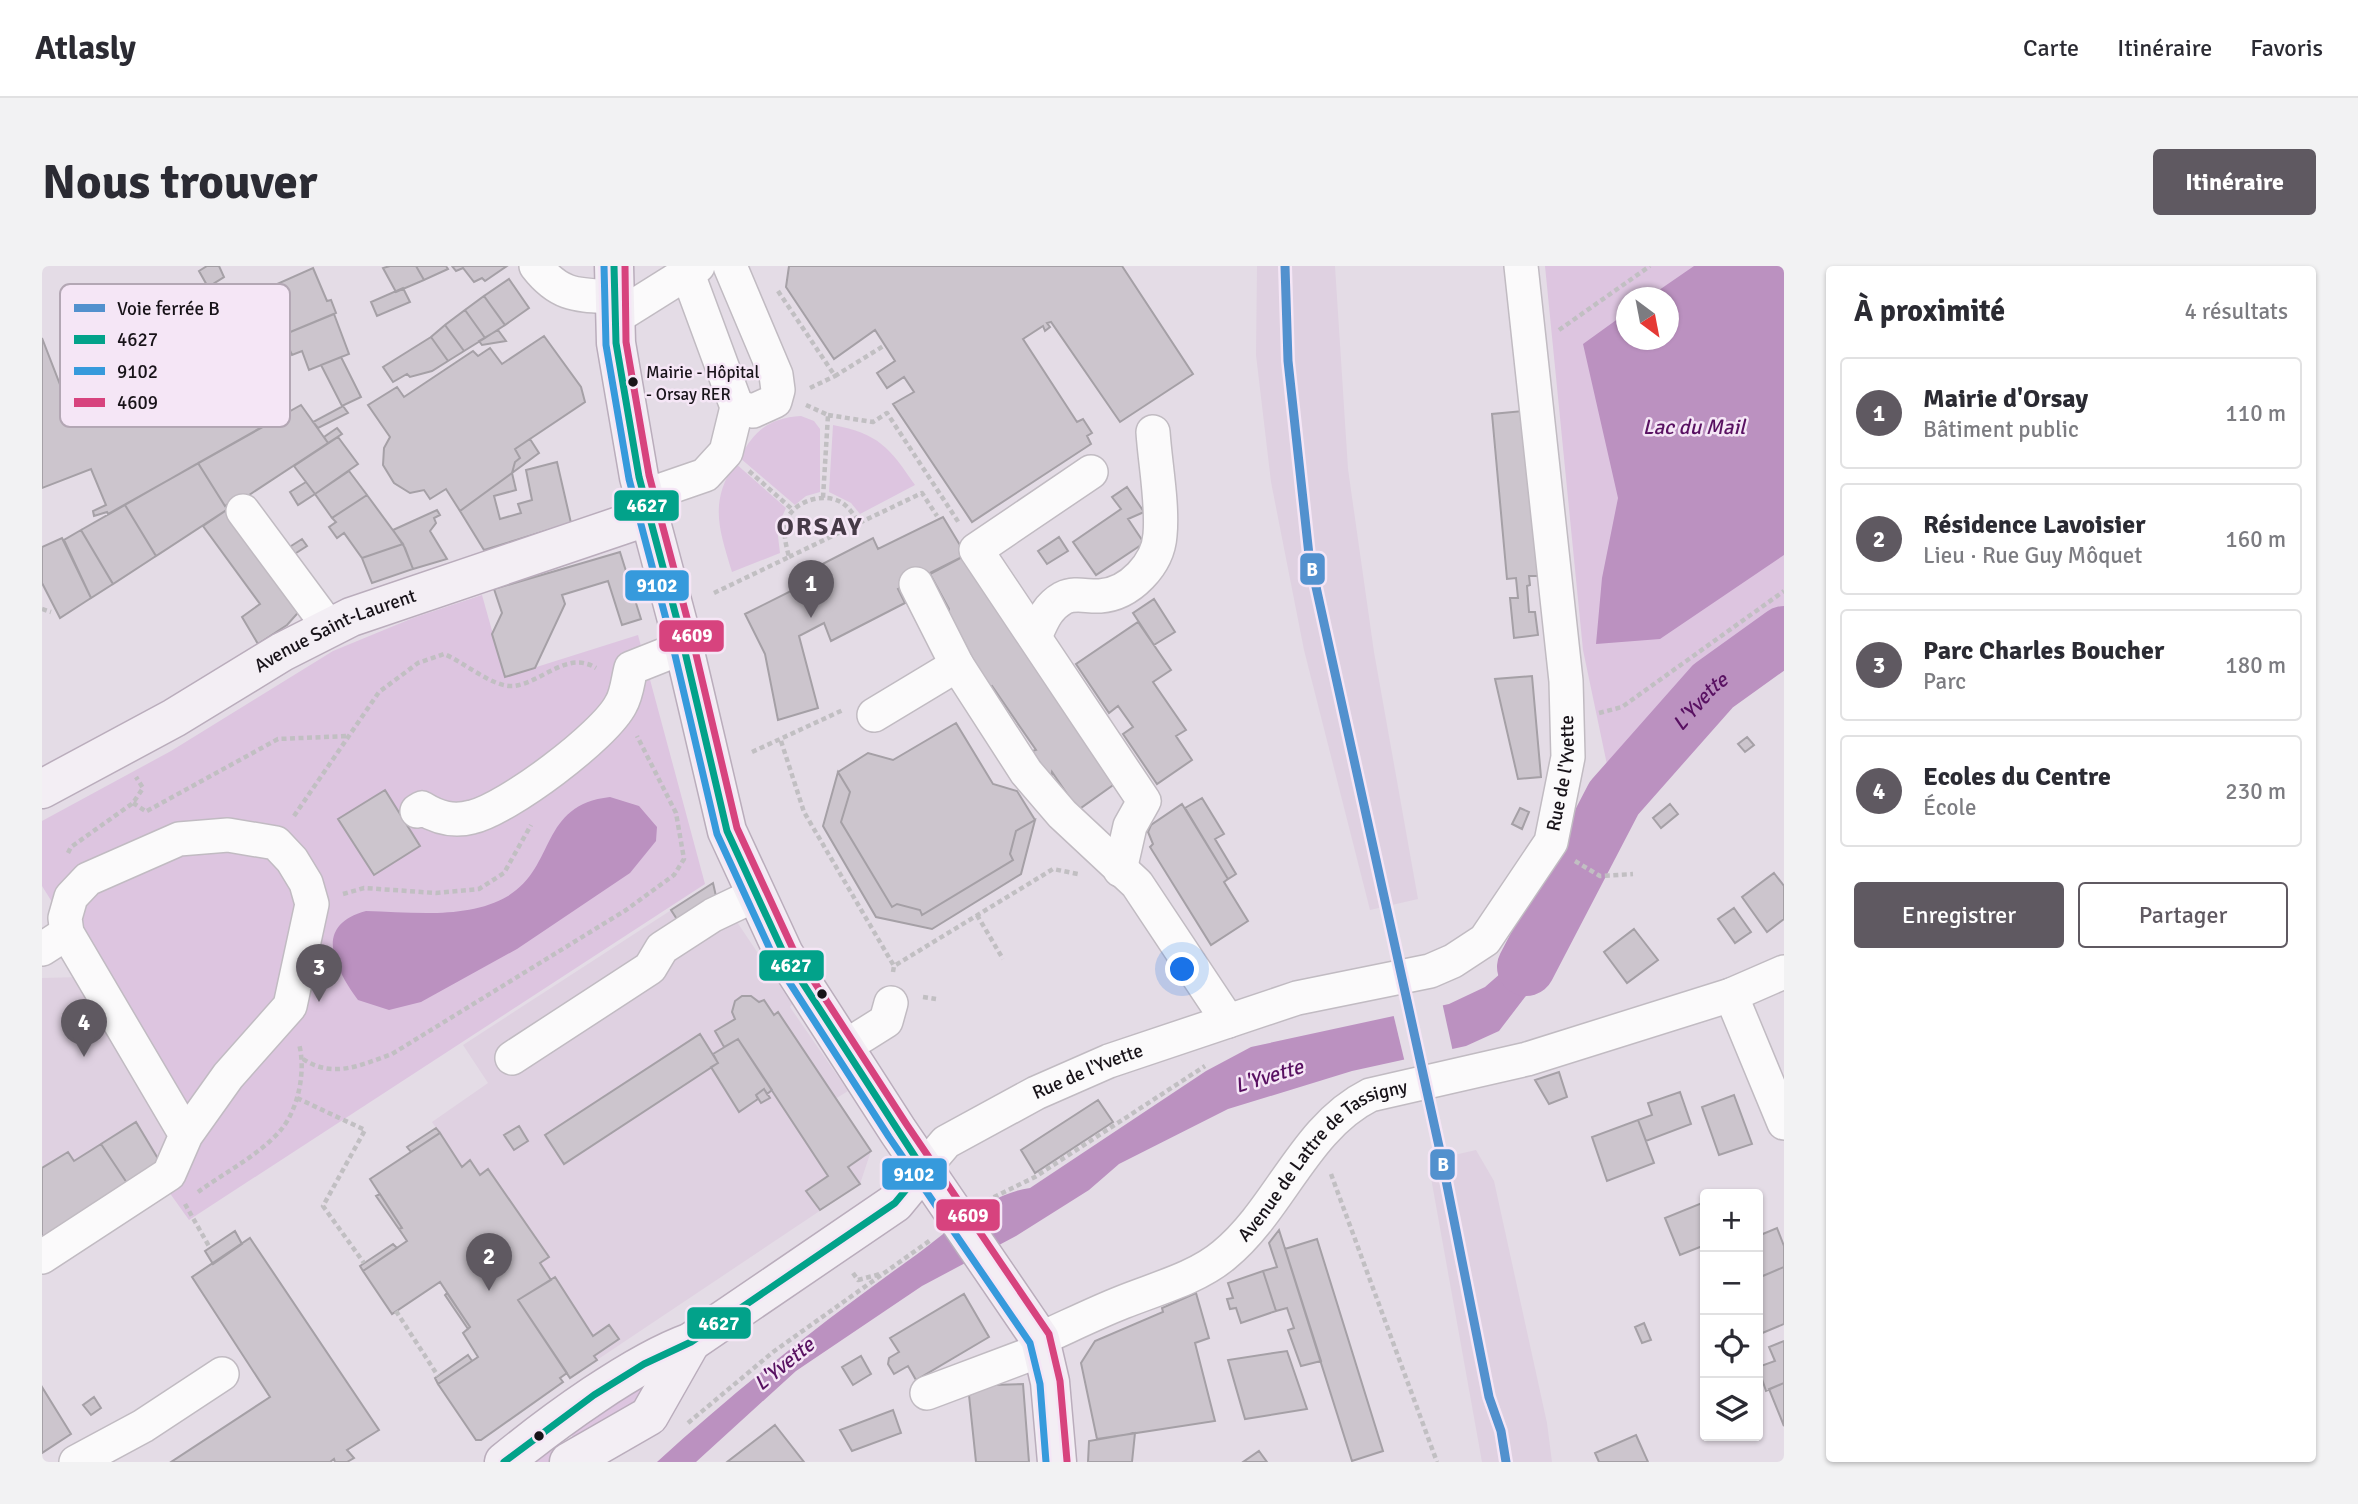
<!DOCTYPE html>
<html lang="fr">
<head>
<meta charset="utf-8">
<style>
  body { margin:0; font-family:Signika,sans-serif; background:#f2f2f3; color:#2b2b33 }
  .controls { position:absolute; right:21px; bottom:21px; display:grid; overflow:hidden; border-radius:7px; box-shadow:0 2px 5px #0004 }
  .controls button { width:63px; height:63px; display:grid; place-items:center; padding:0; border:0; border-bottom:2px solid #e1e1e2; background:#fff; color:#2b2b33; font:35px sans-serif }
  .compass { position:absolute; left:1574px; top:21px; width:63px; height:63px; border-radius:50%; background:#fff; box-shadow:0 2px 5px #0004; rotate:148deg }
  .you { position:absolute; left:1141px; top:704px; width:24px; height:24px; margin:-18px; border:5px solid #fff; border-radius:50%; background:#1a73e8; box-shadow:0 0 0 10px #1a73e833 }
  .badge { display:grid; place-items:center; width:46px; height:46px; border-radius:50%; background:#5f5961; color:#fff; font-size:23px; font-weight:700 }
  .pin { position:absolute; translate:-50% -58px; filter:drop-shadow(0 2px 4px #0008) }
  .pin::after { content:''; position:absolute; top:37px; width:24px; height:21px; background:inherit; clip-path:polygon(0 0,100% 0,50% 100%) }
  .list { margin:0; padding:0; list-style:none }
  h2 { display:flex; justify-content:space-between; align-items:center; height:91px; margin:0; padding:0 28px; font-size:30px }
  h2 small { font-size:23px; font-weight:400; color:#7c7c81 }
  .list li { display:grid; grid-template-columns:46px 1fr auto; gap:21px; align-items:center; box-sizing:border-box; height:112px; margin:0 14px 14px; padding:0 14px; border:2px solid #e1e1e2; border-radius:7px }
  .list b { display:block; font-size:26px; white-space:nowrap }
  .list p { margin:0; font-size:23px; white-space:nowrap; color:#7c7c81 }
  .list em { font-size:23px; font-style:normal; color:#7c7c81 }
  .actions { display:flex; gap:14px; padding:21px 28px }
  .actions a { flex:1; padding:16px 0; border:2px solid #5f5961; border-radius:7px; text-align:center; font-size:24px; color:#5f5961 }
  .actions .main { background:#5f5961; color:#fff }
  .icon { flex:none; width:38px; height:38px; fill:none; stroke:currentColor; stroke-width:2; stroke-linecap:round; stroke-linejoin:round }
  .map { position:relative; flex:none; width:1742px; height:1196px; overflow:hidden; border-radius:7px }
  header { display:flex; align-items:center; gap:42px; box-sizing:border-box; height:98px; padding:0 35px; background:#fff; border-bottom:2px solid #e1e1e2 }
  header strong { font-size:33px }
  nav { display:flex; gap:38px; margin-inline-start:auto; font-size:24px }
  .intro { display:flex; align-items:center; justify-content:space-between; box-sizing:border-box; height:168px; padding:0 42px }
  h1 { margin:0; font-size:49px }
  .button { padding:18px 32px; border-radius:7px; background:#5f5961; color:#fff; font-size:24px; font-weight:700 }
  main { display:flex; gap:42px; padding:0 42px }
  aside { flex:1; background:#fff; border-radius:7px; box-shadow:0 2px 5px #0004 }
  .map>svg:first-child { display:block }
</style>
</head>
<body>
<header>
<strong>Atlasly</strong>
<nav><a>Carte</a><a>Itinéraire</a><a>Favoris</a></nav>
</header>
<div class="intro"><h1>Nous trouver</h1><a class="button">Itinéraire</a></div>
<main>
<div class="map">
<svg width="1742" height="1196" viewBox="0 0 1742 1196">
  <rect width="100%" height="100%" fill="#e4dce6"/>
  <path fill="#dfd1e1" d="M1215,0H1293L1306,203L1332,386L1376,633L1328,644L1262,384L1229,216L1214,89Z
    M671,617L676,639L693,653L750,738L748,741L806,825L793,833L829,885L818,918L528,1112L398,915L420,901L390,856L446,817L421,779Z
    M39,711L129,871L118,896L0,972V712Z
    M1434,884L1452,915L1505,1157L1510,1196H1440L1386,895Z"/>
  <path fill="#ddc5e0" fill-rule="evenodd" d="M1503,0H1742V369L1671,420L1572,532L1541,384ZM1584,32H1626V74H1584Z
    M759,150L772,155L778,163V226L764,230L753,239L698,192C712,164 728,152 759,150Z
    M791,159C837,168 847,181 873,219L818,248L809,237L787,226Z
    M693,197L744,242L735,262L738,287L690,306C677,263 667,237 693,197Z
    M440,329L463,411L596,369L663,618L147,954L112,905L146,853L0,620V555L129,485L291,385L371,352Z
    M627,1093L601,1136L513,1196H492L530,1171L533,1157Z"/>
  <path fill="#bb91c0" d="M1652,0H1742V289L1618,373L1554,378L1560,312L1576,232L1541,78L1584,47V74H1626V32L1607,31Z
    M568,531L597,540L615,561L614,575L588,607L475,683L379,736L347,744L316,734C294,703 269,660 324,645C369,646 425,654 466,630C515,600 497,539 568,531Z
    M1504,624L1534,634L1500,709L1457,765L1424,780L1310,805L1186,843L1077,898L1047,924L974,970L880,1020L754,1105L654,1196H615C697,1121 784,1053 874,989C908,964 946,928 988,922L1164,805L1209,781L1407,738L1443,721L1475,693Z"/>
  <path fill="#e4dce6" d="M1400,736L1411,786L1363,797L1351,747Z"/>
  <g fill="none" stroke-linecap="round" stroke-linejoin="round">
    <path stroke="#bb91c0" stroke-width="58" id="s1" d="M1484,701L1572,532L1671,420L1742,369"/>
  </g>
  <path fill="#ccc5cd" stroke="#a5a0a6" stroke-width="2" d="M165,0H177L182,11L166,21L157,5Z
    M348,0H374L382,14L354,26L341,2Z
    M374,0H404L406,3L382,14Z
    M410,0H465L443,15L440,12L432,16L421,2L414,5Z
    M747,0H1080L1151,108L1078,156L1009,56L1005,57L1008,61L1003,65L1001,60L981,73L1035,156L1041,153L1050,167L1045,170L1049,178L930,256L851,138L872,126L862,111L845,122L835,107L853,95L833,64L792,93L744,21Z
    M271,2L285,35L289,34L294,47L241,69L226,22Z
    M467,13L487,42L463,59L442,30Z
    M361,22L368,36L335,50L329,36Z
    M442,30L463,59L443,72L423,44Z
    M423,44L443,72L422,85L403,59Z
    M292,48L307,88L267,104L260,85L250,89L241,69Z
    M151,54L165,80L186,68L192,76L200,72L244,148L66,248L65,246L52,250L51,245L64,239L49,203L0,222V72L19,121Z
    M403,59L422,85L406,95L389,71Z
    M456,64L464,75L440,79L437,75Z
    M502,70L539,121L543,136L473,183L478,192L473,196L470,207L418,245L404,223L388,233L382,224L368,227L352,217L341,199L342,182L348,171L326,139L355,121L362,131L431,85L436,90L448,82L460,98Z
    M389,71L406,95L390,105L368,111L365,108L351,116L341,101Z
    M299,91L319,131L300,140L279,99Z
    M259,139L286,177L204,231L183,240L156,197Z
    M301,140L306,147L276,162L271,156Z
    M1481,145L1498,310H1487L1488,319L1485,320L1487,346H1493L1496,369L1472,372L1468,332H1476L1474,312L1465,313L1450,148Z
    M295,162L300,168L286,177L282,171Z
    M296,171L316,198L273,228L252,200Z
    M488,173L497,187L470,207L473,196L478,192L473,183Z
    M515,196L529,257L442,284L418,245L470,207L474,224L452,230L458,253L479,247L476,238L490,234L484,204Z
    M156,197L183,240L186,238L189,241L114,290L83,239Z
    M307,205L325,229L290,252L273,228Z
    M264,216L273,228L256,239L248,226Z
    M1085,221L1102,246L1086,253L1102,277L1054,309L1031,276L1079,243L1070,231Z
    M325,229L361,278L320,292L302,267L295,272L287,261L294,256L290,252Z
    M83,239L114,290L71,318L39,264Z
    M189,241L263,339L245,359L216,378L200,351L218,338L161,260Z
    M395,244L398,249L392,252L394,257L388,265L405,293L371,303L363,282L351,264Z
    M901,251L924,289L856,323L863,337L789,375L782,357L757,370L776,442L736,454L723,388L703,348L763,318L759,309L831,272L836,283Z
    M39,264L71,318L49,332L22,274Z
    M1017,271L1026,285L1005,298L996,285Z
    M20,272L49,332L18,352L0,317V281Z
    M260,273L265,280L251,289L246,282Z
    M361,278L371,303L330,317L320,292Z
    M578,286L599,353L580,359L566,315L520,329L523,338L493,402L463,411L450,368L460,347L452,323Z
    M924,289L1074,517L1036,544L1010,506L1009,513L990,485L994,484L950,420L944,422L906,359L907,343L888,308Z
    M1112,333L1133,366L1112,379L1091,347Z
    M1096,356L1129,404L1111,416L1144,464L1134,470L1150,494L1115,518L1081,468L1091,461L1076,440L1067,447L1034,398Z
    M1490,410L1499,511L1476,513L1453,413Z
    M914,457L951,518L975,525L993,554L974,565L968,588L971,594L880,649L878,644L855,638L850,641L799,556L808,526L796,506L826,487L851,494Z
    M1705,471L1712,479L1703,486L1696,478Z
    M796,506L808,526L799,556L850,641L855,638L878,644L880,649L971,594L968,588L974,565L993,554L979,608L890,663L834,651L781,560Z
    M343,524L378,580L332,609L296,553Z
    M1160,532L1182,568L1173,573L1194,608L1186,613L1143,542Z
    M1140,538L1186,613L1182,616L1206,655L1169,679L1108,581L1111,578L1106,566L1109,559Z
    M1628,538L1636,548L1619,562L1611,552Z
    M1478,542L1487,546L1480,563L1470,558Z
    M1732,607L1742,620V653L1725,666L1700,631Z
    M671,617L676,639L640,661L629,644Z
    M1692,642L1709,666L1693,677L1676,653Z
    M1592,663L1616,694L1585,717L1562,686Z
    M700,730H709L717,736L722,734L732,749L736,746L829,885L806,901L818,918L778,944L764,925L786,910L696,773L682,781L673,765L693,753L690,746L693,735Z
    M658,768L676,797L522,898L503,869Z
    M696,773L730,824L725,828L722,823L714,829L716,833L697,846L669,801L676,797L671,788Z
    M1517,806L1525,831L1507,838L1493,814Z
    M722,823L728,832L719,837L714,829Z
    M1638,826L1649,858L1604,875L1596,854L1610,849L1606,837Z
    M1692,829L1710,878L1677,889L1660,841Z
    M1056,834L1071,856L993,907L979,884Z
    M1596,854L1612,897L1565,915L1550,871Z
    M94,856L118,896L85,917L59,878Z
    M477,860L486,875L472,884L462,869Z
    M394,862L398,867L369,886L365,881Z
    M398,867L420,901L428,894L438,909L446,903L507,991L498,997L509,1014L476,1034L525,1107L518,1112L521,1116L439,1174H434L396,1118L436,1091L421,1067L428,1061L398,1016L350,1048L321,1005L365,975L357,963L360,962L328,913Z
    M59,878L85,917L0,972V902L26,886L32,895Z
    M338,928L360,962L357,963L334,930Z
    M1660,937L1663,944V979L1638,989L1623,952Z
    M1735,962L1742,980V1001L1716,1012V970Z
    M1237,964L1279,1095L1259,1100L1246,1064L1252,1062L1245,1042L1234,1045L1221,1005L1235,1001L1227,977Z
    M193,965L200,978L171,998L163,985Z
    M208,972L337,1164L305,1184L312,1192L305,1196H293L292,1193L288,1196H129L228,1131L150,1011Z
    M1275,973L1341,1185L1310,1195L1243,983Z
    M351,978L355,982L321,1005L318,1000Z
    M1742,1001V1058L1718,1068L1716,1012Z
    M1221,1005L1234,1045L1199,1057L1194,1042L1188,1043L1185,1033L1191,1032L1186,1017Z
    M513,1011L551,1070L567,1059L577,1073L552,1090L555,1094L528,1112L476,1034Z
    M405,1027L428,1061L426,1063L403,1029Z
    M1154,1027L1167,1072L1153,1077L1173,1155L1055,1173L1039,1097L1053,1075L1121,1046L1120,1042Z
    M922,1028L947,1071L874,1114L866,1100L852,1108L846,1098L847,1092L857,1086L848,1072Z
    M1602,1057L1609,1074L1600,1077L1593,1061Z
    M1742,1075V1117L1724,1125L1716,1101L1733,1095L1727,1081Z
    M1245,1085L1265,1143L1203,1153L1186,1094Z
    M426,1089L430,1095L396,1118L393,1112Z
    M819,1090L829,1108L811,1119L800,1101Z
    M1742,1117V1160L1727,1123Z
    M981,1118L987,1196H934L927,1129L950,1119Z
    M0,1121L29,1168L0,1187Z
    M52,1131L59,1142L49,1149L41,1139Z
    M851,1144L859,1167L810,1185L798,1164Z
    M733,1159L762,1196H685Z
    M1093,1167L1090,1196H1046L1047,1175Z
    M1594,1169L1606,1196H1557L1553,1187Z
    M1217,1185L1225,1196H1201Z"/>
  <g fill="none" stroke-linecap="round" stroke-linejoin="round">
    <g stroke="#c1bbc2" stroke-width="36">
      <g id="minor">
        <path d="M494,0C518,31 536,29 573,31"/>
        <path d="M688,0L734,109L736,124L733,135L711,145L695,141"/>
        <path d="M573,52L656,0"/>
        <path d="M1049,206L934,284L1102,535L1088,560L1078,604"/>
        <path d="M602,230L663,209L684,186L695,141L643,0"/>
        <path d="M201,245L287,361"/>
        <path d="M993,371C1000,355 1005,341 1021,332C1033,326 1046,331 1058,330C1088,328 1116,298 1118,269C1121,238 1113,197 1111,166"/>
        <path d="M915,399L984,506L1020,548L1095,618L1186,755"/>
        <path d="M832,449L915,399L874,318"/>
        <path d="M375,545L380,542C396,552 411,556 430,551C465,543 563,470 579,438C585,428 586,413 589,402L642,381"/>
        <path d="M0,683L25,667"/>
        <path d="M1689,729L1742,857"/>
        <path d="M801,782L844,755L849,737"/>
        <path d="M470,792L608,702L620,682L671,649L713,629"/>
        <path id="s2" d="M881,903L904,876L994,827L1067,795L1255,732L1388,705L1411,695L1443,674L1509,576L1526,491L1524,415L1479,0"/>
        <path d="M0,991L127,908L144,869L25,667L23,652L29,631L46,613L137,573L186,569L234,577L250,594L264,617L270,638L248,740L186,810L144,869"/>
        <path id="s3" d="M998,1073C1025,1061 1053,1047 1081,1036C1113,1023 1155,1012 1182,989C1238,943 1262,862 1328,829L1485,793L1689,729L1742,706"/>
        <path d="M885,1127L1002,1083"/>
        <path d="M34,1196L101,1160L180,1108"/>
      </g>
    </g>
    <g stroke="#baadbc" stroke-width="41">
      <g id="major">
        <path d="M572,0L574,77L597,211L639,369L685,565L742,688L856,865L998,1073L1008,1116L1015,1196"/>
        <path id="s4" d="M0,523L132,452L240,386L309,351L607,250"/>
        <path d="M462,1196C511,1156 591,1097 649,1076L853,937L881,903"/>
        <path d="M527,1196L607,1150L649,1076"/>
      </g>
    </g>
    <path stroke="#c1bfc2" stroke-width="4.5" stroke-dasharray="5 3.5" stroke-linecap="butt" d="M736,25L793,110L843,79
      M1517,64L1608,0
      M768,122L793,110
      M764,139L786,149L781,232
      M786,149L831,156L845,147L917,257
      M707,205L751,244
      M747,291L817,257
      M672,327L747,291C744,279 740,265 745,253C754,233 787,225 803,239C809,244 813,251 817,257L880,227L895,250
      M0,343L9,346
      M1557,447L1580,441L1742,325
      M739,475L762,546L852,700
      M710,486L801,444
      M91,537L105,546
      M105,545L236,473L306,470
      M252,550L337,426L376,397L402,388C422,396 451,422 472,420C501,416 525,384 554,402
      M26,587L29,581L91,537L101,522L94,511
      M1533,595L1558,610L1591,608
      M301,628L322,622L394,627L437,623L462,607L489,559
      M935,649L961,693
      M851,706L852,700L1011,603L1036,608
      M881,731L894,733
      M261,793C291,813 319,799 350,788L584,644L632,609L642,593L634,547L595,470
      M255,832L323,864L281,940L322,997
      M1289,908L1395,1196
      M156,926C182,907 217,889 238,865C257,843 264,804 257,778
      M944,935L993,911L1163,800
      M143,938L168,982
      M811,1007L816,1014L838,1008
      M354,1045L396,1110
      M646,1157L731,1086L890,973"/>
    <use href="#minor" stroke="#fbfafb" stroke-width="33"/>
    <use href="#major" stroke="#f3eef4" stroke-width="38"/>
    <g stroke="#f5e6f6" stroke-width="12">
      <path id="bus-1" d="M572,0L574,77L597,211L639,369L685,565L742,688L881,903
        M462,1196L552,1129L602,1098L649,1076L853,937L881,903"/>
    </g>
    <g stroke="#f5e6f6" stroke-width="12">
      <path id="bus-2" d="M562,0L564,79L587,213L629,372L675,568L733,694L847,871L988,1077L998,1118L1004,1196"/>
    </g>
    <g stroke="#f5e6f6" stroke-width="12">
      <path id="bus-3" d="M583,0L584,76L607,209L649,367L695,562L751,683L865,859L1007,1068L1018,1115L1025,1195"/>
    </g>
    <use href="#bus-1" stroke="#02a28a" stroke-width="7"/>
    <use href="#bus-2" stroke="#369adc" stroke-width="7"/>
    <use href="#bus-3" stroke="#d7437e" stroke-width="7"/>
    <g stroke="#f5e6f6" stroke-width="14">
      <path id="rail-1" d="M1243,0L1246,95L1267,289L1400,894L1447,1131L1459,1165L1464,1196"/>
    </g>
    <use href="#rail-1" stroke="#5291ce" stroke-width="9"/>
  </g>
  <g fill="#181319" stroke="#f5e6f6" stroke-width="2.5">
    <circle cx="591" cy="116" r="6"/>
    <circle cx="780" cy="728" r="6"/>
    <circle cx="497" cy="1170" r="6"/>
  </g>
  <g text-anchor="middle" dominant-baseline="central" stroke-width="5" stroke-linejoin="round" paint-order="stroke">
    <g font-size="17" fill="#181319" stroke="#f5e6f6" text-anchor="start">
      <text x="604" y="106">Mairie - Hôpital<tspan x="604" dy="22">- Orsay RER</tspan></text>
    </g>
    <g font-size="19" fill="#181319" stroke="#f5e6f6">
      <text stroke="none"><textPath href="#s4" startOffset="334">Avenue Saint-Laurent</textPath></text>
      <text stroke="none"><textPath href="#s2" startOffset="803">Rue de l'Yvette</textPath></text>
      <text stroke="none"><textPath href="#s2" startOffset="194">Rue de l'Yvette</textPath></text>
      <text stroke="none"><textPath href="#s3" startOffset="343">Avenue de Lattre de Tassigny</textPath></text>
    </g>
    <g font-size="21" font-style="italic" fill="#581061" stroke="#f5e6f6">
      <text x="1652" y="161">Lac du Mail</text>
      <text stroke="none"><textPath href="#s1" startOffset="320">L'Yvette</textPath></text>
      <text transform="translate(1227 810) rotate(-17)">L'Yvette</text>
      <text transform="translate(742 1098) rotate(-39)">L'Yvette</text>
    </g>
    <g font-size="26" font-weight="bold" letter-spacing="2" fill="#463a47" stroke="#f5e6f6">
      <text x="778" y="261">ORSAY</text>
    </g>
  </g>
  <rect x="18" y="18" width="230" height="143" rx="10" fill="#f5e6f6" stroke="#b3a7b4" stroke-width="2"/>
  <rect x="32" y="38" width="31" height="8" fill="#5291ce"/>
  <rect x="32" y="69" width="31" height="9" fill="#02a28a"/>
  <rect x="32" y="101" width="31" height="8" fill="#369adc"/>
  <rect x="32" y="132" width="31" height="9" fill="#d7437e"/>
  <g font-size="19" fill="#181319">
    <text x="75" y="49">Voie ferrée B</text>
    <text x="75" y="80">4627</text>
    <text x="75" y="112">9102</text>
    <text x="75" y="143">4609</text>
  </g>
  <g stroke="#f5e6f6" stroke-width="2.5">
    <rect x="571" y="223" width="67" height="33" rx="7" fill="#02a28a"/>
    <rect x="1257" y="286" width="27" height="34" rx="7" fill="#5291ce"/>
    <rect x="582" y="303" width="66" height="33" rx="7" fill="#369adc"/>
    <rect x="616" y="353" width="67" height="34" rx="7" fill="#d7437e"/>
    <rect x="716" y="683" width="67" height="33" rx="7" fill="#02a28a"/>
    <rect x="1387" y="882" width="27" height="33" rx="7" fill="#5291ce"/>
    <rect x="839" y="891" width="67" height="34" rx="7" fill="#369adc"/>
    <rect x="893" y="932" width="66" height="34" rx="7" fill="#d7437e"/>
    <rect x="644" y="1040" width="66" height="34" rx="7" fill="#02a28a"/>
  </g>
  <g font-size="19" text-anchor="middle" font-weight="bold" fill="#fff">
    <text x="605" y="246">4627</text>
    <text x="1270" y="310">B</text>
    <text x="615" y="326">9102</text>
    <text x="650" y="376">4609</text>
    <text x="749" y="706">4627</text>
    <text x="1401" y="905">B</text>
    <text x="872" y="915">9102</text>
    <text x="926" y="956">4609</text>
    <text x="677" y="1064">4627</text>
  </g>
</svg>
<div class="controls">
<button>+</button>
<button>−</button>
<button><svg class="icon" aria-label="locate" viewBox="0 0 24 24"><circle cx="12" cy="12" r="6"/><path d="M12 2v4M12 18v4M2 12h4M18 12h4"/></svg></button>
<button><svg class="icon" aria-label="layers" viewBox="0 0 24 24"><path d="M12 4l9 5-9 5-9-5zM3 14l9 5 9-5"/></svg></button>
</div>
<svg class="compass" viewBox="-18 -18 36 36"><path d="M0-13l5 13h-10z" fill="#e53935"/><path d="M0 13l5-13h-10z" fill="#7c7c81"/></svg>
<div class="you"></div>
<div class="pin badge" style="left:769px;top:352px">1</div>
<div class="pin badge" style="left:447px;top:1025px">2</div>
<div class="pin badge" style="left:277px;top:736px">3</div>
<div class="pin badge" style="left:42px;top:791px">4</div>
</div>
<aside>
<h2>À proximité<small>4 résultats</small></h2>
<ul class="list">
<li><span class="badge">1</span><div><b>Mairie d'Orsay</b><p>Bâtiment public</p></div><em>110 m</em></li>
<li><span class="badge">2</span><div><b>Résidence Lavoisier</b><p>Lieu · Rue Guy Môquet</p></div><em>160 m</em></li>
<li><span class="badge">3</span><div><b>Parc Charles Boucher</b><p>Parc</p></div><em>180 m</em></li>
<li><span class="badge">4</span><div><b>Ecoles du Centre</b><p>École</p></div><em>230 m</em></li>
</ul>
<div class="actions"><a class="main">Enregistrer</a><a>Partager</a></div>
</aside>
</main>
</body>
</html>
